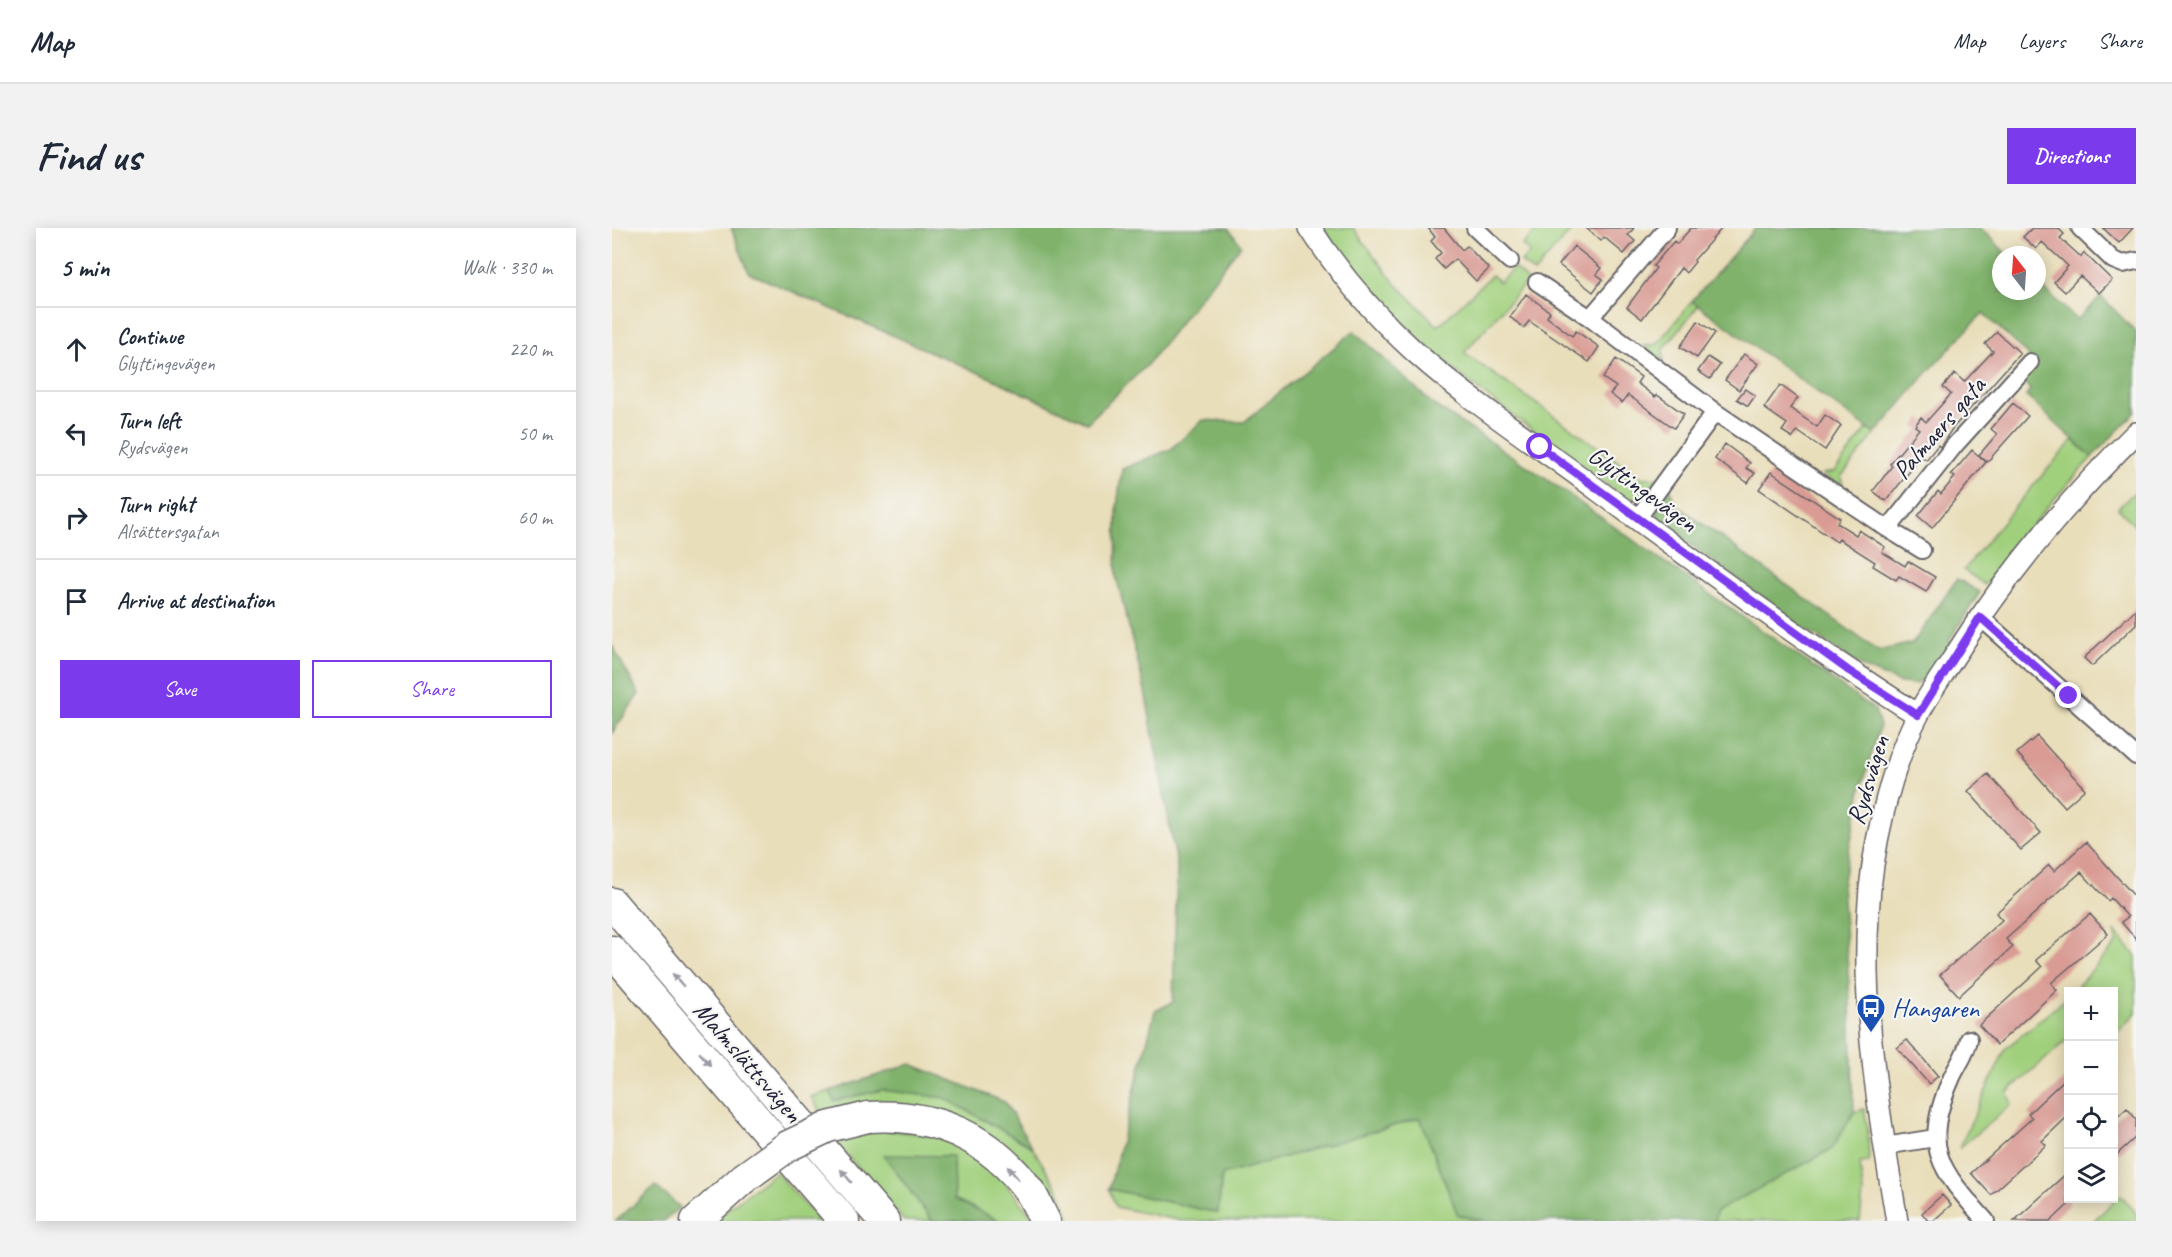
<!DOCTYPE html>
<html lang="en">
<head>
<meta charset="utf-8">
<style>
  body { margin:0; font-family:Caveat,sans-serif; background:#f2f2f3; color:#1f2937 }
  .controls { position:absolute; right:18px; bottom:18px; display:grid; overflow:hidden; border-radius:0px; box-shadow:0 3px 15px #0003 }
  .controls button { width:54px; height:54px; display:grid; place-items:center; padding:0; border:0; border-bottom:2px solid #e0e1e3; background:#fff; color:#1f2937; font:30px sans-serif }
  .compass { position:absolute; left:1380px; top:18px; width:54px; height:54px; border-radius:50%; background:#fff; box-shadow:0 3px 15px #0003; rotate:343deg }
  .stop { position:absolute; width:18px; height:18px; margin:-14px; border:4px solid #7c3aed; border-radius:50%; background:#fff }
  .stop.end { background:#7c3aed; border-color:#fff; box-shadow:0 2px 6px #0008 }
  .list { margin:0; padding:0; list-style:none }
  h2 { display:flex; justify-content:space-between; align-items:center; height:78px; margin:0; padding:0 24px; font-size:26px }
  h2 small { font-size:20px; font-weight:400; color:#747a83 }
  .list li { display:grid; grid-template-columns:39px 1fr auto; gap:18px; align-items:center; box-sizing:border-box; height:84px; padding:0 24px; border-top:2px solid #e0e1e3 }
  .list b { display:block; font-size:22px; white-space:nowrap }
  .list p { margin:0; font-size:20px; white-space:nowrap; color:#747a83 }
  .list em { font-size:20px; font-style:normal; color:#747a83 }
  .actions { display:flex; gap:12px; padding:18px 24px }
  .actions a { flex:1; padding:14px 0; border:2px solid #7c3aed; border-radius:0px; text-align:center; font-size:21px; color:#7c3aed }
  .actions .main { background:#7c3aed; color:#fff }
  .icon { flex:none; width:33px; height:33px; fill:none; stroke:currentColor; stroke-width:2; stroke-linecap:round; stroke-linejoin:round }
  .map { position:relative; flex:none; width:1524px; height:993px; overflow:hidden; border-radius:0px }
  header { display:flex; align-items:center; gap:36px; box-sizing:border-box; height:84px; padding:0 30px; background:#fff; border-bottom:2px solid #e0e1e3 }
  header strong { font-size:28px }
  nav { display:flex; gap:33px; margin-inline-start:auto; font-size:21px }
  .intro { display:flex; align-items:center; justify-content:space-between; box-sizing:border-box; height:144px; padding:0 36px }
  h1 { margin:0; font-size:42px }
  .button { padding:15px 27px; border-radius:0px; background:#7c3aed; color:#fff; font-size:21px; font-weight:700 }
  main { display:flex; gap:36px; padding:0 36px }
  aside { flex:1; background:#fff; border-radius:0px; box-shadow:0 3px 15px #0003 }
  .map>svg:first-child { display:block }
</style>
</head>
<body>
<header>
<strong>Map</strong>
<nav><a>Map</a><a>Layers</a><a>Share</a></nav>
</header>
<div class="intro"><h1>Find us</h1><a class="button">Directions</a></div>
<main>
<aside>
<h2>5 min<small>Walk · 330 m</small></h2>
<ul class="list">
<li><svg class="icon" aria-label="ahead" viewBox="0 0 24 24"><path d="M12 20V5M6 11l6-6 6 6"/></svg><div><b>Continue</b><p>Glyttingevägen</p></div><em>220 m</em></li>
<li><svg class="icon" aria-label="left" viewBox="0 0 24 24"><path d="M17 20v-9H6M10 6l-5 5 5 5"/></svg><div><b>Turn left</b><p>Rydsvägen</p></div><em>50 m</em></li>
<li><svg class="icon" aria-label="right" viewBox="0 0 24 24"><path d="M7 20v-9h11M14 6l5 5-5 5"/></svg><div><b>Turn right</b><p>Alsättersgatan</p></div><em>60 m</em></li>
<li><svg class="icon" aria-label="arrive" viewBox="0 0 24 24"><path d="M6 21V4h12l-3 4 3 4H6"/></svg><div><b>Arrive at destination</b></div></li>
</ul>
<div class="actions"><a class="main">Save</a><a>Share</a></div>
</aside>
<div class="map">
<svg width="1524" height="993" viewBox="0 0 1524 993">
  <rect width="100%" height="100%" fill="#f6f6f2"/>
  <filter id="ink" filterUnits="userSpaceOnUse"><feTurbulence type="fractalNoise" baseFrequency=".0167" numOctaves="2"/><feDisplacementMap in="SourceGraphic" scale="12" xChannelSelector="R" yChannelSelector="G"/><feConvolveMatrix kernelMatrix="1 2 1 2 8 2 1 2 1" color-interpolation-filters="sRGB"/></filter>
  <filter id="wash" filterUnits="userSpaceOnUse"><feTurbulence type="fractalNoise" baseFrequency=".008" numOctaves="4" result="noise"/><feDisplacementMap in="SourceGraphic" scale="24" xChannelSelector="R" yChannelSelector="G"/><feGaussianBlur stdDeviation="1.35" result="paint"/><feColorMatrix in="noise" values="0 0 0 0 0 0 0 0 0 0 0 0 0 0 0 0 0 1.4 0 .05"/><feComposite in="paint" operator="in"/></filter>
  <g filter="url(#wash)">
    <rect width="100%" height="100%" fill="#e9deba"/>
    <path fill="#a1d07d" stroke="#62795c" stroke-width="1.5" d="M711,0H741L783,55L826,98L880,47L887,54L902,40L916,52L852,125L1030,250L1046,249C1037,262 1032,270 1015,271C906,190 787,116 711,0Z
      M927,0H961L922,45L909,34L918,25L910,17Z
      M1080,73L1086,78L1051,122L1052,133L1032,118L1045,116Z
      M1255,201L1263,206L1229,249L1231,260L1210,246L1222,244Z
      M1461,212L1480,229L1437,277L1373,357L1352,342L1401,281Z
      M1524,263V299L1506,280Z
      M1503,704L1524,728V785L1502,808V764L1461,763L1504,716Z
      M1456,769V811L1395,865L1400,876L1347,920L1394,820Z
      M270,862L333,870L420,919L448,964L459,993H446L394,921L212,890L199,869L218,863L222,873Z
      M1252,881L1256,901L1257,934L1248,935L1251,964L1248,993H1102L1104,983L1220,921L1242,884Z
      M808,890L846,987L874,993H570L504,979L497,961L606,985L610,947Z
      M250,900L332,908L383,941L423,993H388L342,971L272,927L320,993H292L219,909Z
      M164,944L207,993H100Z
      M1509,967L1524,985V993H1481Z"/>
    <path fill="#80b26c" stroke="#516a54" stroke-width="1.5" d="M119,0H616L629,17L535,137L475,195L381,151L137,45Z
      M1144,0H1368L1396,27H1389V63H1425V54L1465,92L1489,68L1524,104V184L1480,229L1414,168L1418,162L1411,150L1417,128L1371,85L1315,145L1263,206L1080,73Z
      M742,103L823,178L920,241L1263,482L1268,498L1249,562L1230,657L1238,772L1242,884L1220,921L1105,983L1102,993H874L846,987L808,890L610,947L606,985L497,961L543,783L561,774L565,638L533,463L504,348L505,279L510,241L559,221L591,192L632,194Z
      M1058,258L1062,275L1266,423L1301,415L1345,351L1368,364L1337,413L1340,416L1319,446L1304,456L1288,455L1252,440L1183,394L1046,292C1043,276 1049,270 1058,258Z
      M0,417L27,466L0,505Z
      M299,836L393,874L420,919L333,870L270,862L222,873L218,863Z
      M272,927L341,928L342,971L388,993H320Z
      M43,958L68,979L52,993H4Z"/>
    <g id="blocks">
      <path fill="#d99b94" d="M816,0H832L850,22L855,18L877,41L864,53L843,31L832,41L823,31L829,25L819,13L823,9Z
        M974,0H1022L1016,7L1023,13L1012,26L992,9L989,13Z
        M1079,0H1110L1082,32L1083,34L1074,45L1069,40L1030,91L1015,79L1044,40L1041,38L1062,13L1065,16Z
        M1420,0H1446L1452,6L1448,10L1469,29L1472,25L1500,52L1487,65L1468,48L1453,64L1442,54L1456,38L1430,14L1424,21L1411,9Z
        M1491,0H1521L1507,15Z
        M962,18L989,40L984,46L991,51L981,64L947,37Z
        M914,66L938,84L935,89L960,108L964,103L987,119L977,134L917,93L912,100L898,89Z
        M1086,93L1103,105L1085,130L1068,119Z
        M1385,104L1408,125L1340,201L1328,219L1326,217L1314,232L1310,228L1274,273L1261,263L1280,238L1278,236L1307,201L1303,198L1309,189L1314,194L1339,166L1331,159L1343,145L1352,154L1381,123L1373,116Z
        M1132,126L1146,136L1127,162L1113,152Z
        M1096,129L1108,137L1098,151L1086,143Z
        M1004,131L1029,149L1025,155L1043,169L1045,167L1072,186L1062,200L1016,167L1010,175L998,166L1004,159L991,150Z
        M1168,157L1186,170L1178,180L1205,199L1213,187L1229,198L1213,222L1185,203L1181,210L1170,203L1175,196L1152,180Z
        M1133,161L1143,168L1136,178L1125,171Z
        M1401,175L1416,188L1375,234L1367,227L1385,206L1379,201Z
        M1113,216L1138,235L1134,240L1143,245L1136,255L1103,231Z
        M1360,222L1374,234L1320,300L1306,288L1326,263L1329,266L1343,249L1339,247Z
        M1159,244L1228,290L1225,295L1244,307L1247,302L1273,319L1270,324L1293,338L1296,333L1323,349L1314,364L1287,348L1284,352L1261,338L1263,334L1227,311L1225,314L1147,261Z
        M1524,381V396L1480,438L1472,430Z
        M1425,508L1473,561L1453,579L1405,525Z
        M1376,546L1429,605L1409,622L1356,563Z
        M1474,614L1524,670V711L1509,694L1516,689L1499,670L1496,673L1469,644L1394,711L1401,719L1347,768L1328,747L1390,692L1384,685L1437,637L1442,643Z
        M1478,686L1496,706L1439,755L1445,762L1385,817L1367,797L1430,739L1424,732Z
        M1295,812L1326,848L1317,856L1285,820Z
        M1456,848V888L1430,913L1434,917L1379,967L1359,945L1420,890L1416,886Z
        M1515,880L1524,891V909L1502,929V892Z
        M1456,944V977L1439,993H1402Z
        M1330,967L1339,977L1321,993H1316L1310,985Z"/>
    </g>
  </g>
  <g filter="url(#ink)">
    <use href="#blocks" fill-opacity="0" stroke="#686467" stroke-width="1.5"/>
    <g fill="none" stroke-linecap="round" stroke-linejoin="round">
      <g stroke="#686467" stroke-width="20">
        <path id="minor" d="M863,0L898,33
          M1468,0L1501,32L1511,36L1524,33
          M925,54L978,90L1103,184L1276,301L1310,322
          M978,90L1055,0
          M1025,291L1103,184
          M1276,301L1342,218L1418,134
          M1368,389L1524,528
          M1357,811C1355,825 1346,836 1340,849C1309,919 1326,940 1374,993
          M1273,918L1323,910"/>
      </g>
      <g stroke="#686467" stroke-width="24">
        <path id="tertiary" d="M698,0C727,45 763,88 803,124C860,175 926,217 987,263C1091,340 1196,417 1306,487
          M1285,993C1268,893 1250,789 1256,687C1259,625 1277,542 1306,487C1316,467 1330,448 1342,429C1394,347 1455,273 1524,205"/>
      </g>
      <g stroke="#686467" stroke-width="33">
        <path id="motorway" d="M0,675L272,993
          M0,723L232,993
          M256,889C322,884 379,910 418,964C424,973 428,984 433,993
          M84,993L132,950"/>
      </g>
      <use href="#minor" stroke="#fff" stroke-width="16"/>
      <use href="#tertiary" stroke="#fff" stroke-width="21"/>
      <use href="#motorway" stroke="#fff" stroke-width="30"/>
      <g stroke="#686467" stroke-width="33" stroke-linecap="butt">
        <path id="motorway-bridge" d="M132,950L176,918L216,899L256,889"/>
      </g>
      <use href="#motorway-bridge" stroke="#fff" stroke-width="30"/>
    </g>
    <defs><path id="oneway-solid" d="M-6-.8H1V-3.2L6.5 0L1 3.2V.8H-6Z" transform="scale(1.5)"/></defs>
    <g fill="#9c9ca7">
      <use href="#oneway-solid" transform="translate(66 752) rotate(-131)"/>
      <use href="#oneway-solid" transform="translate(93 831) rotate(49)"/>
      <use href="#oneway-solid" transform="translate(401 945) rotate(-131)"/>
      <use href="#oneway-solid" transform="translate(234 948) rotate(-130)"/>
    </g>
  </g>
  <g fill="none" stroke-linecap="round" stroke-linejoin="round" filter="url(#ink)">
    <path stroke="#7c3aed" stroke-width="8" d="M928,219L1237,443L1306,487L1368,389L1457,468"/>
  </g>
  <defs>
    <g id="bus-pin" transform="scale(1.5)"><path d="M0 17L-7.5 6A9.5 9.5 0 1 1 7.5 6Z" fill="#1a4fb4" stroke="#f6f6f2"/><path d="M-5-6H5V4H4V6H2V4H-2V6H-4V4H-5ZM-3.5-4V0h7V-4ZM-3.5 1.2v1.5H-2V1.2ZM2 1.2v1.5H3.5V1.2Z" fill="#fff"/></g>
  </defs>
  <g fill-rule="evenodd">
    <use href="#bus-pin" x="1259" y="780"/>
  </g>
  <g text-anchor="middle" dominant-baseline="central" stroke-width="4.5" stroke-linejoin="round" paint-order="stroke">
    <g font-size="26" fill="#22223b" stroke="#f6f6f2">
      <text transform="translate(1327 200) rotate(-49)">Palmaers gata</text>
      <text transform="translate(1031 261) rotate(36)">Glyttingevägen</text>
      <text transform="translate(1256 552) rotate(-73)">Rydsvägen</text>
      <text transform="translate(136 834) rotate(49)">Malmslättsvägen</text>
    </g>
    <g font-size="26" fill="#164399" stroke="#f6f6f2" text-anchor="start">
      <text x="1280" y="780">Hangaren</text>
    </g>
  </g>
</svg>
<div class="controls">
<button>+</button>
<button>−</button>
<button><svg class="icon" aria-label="locate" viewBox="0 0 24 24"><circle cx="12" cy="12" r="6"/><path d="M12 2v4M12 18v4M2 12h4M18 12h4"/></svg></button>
<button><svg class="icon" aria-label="layers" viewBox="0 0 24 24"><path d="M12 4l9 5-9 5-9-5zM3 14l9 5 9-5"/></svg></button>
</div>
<svg class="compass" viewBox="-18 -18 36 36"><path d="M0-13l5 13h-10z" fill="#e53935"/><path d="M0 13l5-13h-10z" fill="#747a83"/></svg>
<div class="stop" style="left:928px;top:219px"></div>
<div class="stop end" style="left:1457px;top:468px"></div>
</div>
</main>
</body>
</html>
